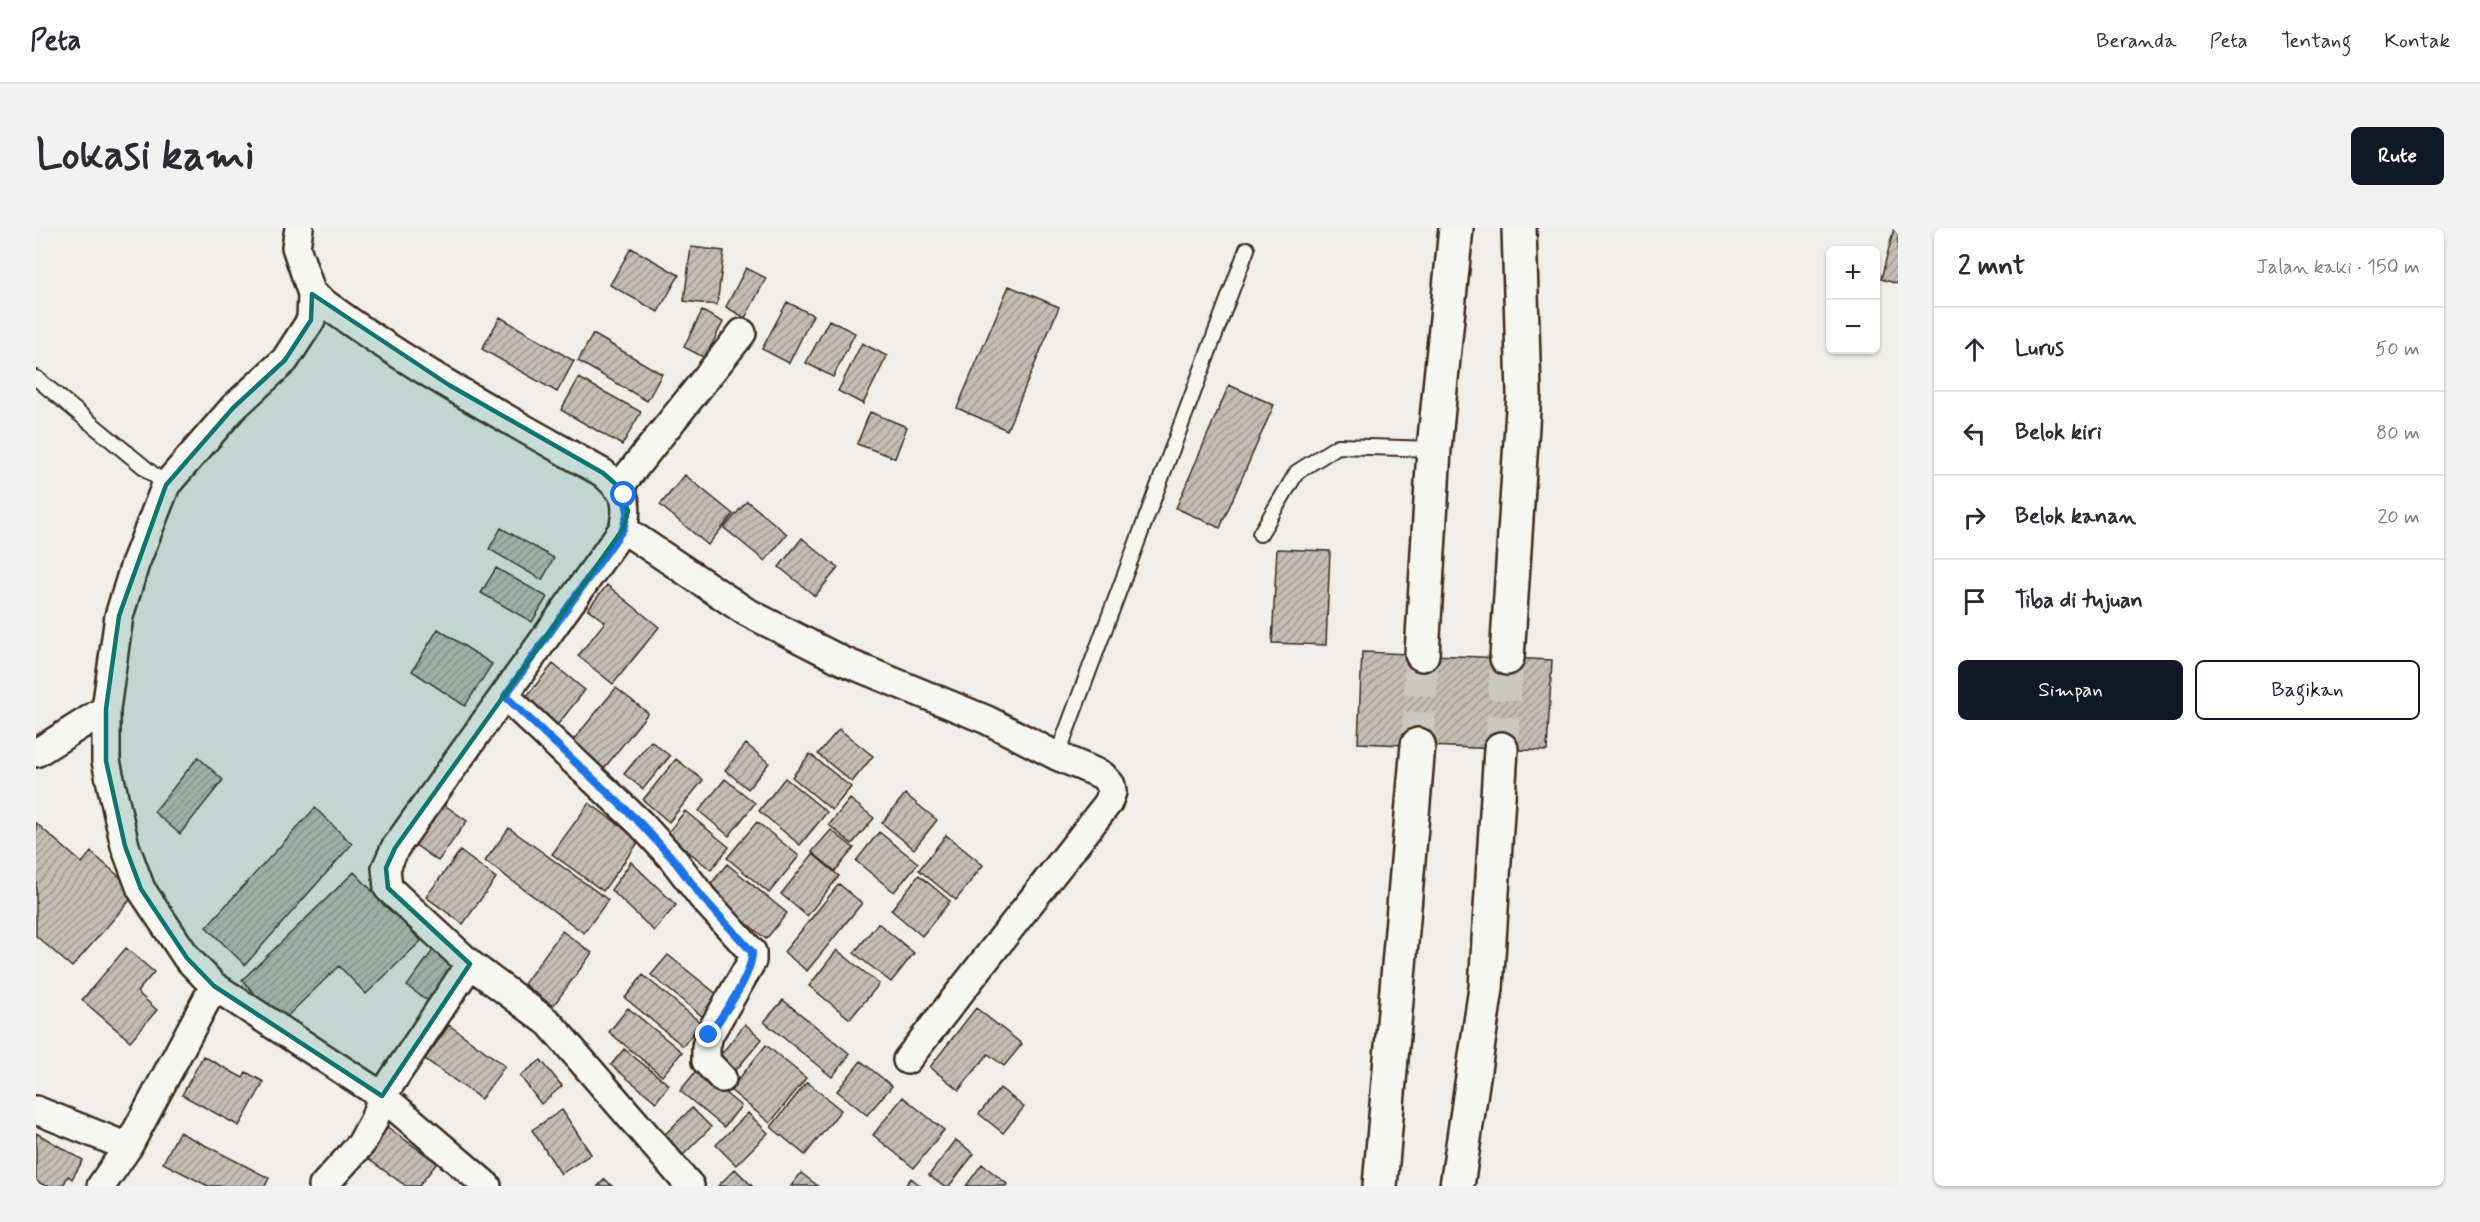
<!DOCTYPE html>
<html lang="id">
<head>
<meta charset="utf-8">
<style>
  body { margin:0; font-family:Mynerve,sans-serif; background:#f2f2f3; color:#2b2b33 }
  .controls { position:absolute; right:18px; top:18px; display:grid; overflow:hidden; border-radius:9px; box-shadow:0 2px 4px #0004 }
  .controls button { width:54px; height:54px; display:grid; place-items:center; padding:0; border:0; border-bottom:2px solid #e1e1e2; background:#fff; color:#2b2b33; font:30px sans-serif }
  .stop { position:absolute; width:18px; height:18px; margin:-14px; border:4px solid #1a73e8; border-radius:50%; background:#fff }
  .stop.end { background:#1a73e8; border-color:#fff; box-shadow:0 2px 6px #0008 }
  .list { margin:0; padding:0; list-style:none }
  h2 { display:flex; justify-content:space-between; align-items:center; height:78px; margin:0; padding:0 24px; font-size:26px }
  h2 small { font-size:20px; font-weight:400; color:#7c7c81 }
  .list li { display:grid; grid-template-columns:39px 1fr auto; gap:18px; align-items:center; box-sizing:border-box; height:84px; padding:0 24px; border-top:2px solid #e1e1e2 }
  .list b { display:block; font-size:22px; white-space:nowrap }
  .list em { font-size:20px; font-style:normal; color:#7c7c81 }
  .actions { display:flex; gap:12px; padding:18px 24px }
  .actions a { flex:1; padding:14px 0; border:2px solid #111827; border-radius:9px; text-align:center; font-size:21px; color:#111827 }
  .actions .main { background:#111827; color:#fff }
  .icon { flex:none; width:33px; height:33px; fill:none; stroke:currentColor; stroke-width:2; stroke-linecap:round; stroke-linejoin:round }
  .map { position:relative; flex:none; width:1862px; height:958px; overflow:hidden; border-radius:9px }
  header { display:flex; align-items:center; gap:36px; box-sizing:border-box; height:84px; padding:0 30px; background:#fff; border-bottom:2px solid #e1e1e2 }
  header strong { font-size:28px }
  nav { display:flex; gap:33px; margin-inline-start:auto; font-size:21px }
  .intro { display:flex; align-items:center; justify-content:space-between; box-sizing:border-box; height:144px; padding:0 36px }
  h1 { margin:0; font-size:42px }
  .button { padding:15px 27px; border-radius:9px; background:#111827; color:#fff; font-size:21px; font-weight:700 }
  main { display:flex; gap:36px; padding:0 36px }
  aside { flex:1; background:#fff; border-radius:9px; box-shadow:0 2px 4px #0004 }
  .map>svg:first-child { display:block }
</style>
</head>
<body>
<header>
<strong>Peta</strong>
<nav><a>Beranda</a><a>Peta</a><a>Tentang</a><a>Kontak</a></nav>
</header>
<div class="intro"><h1>Lokasi kami</h1><a class="button">Rute</a></div>
<main>
<div class="map">
<svg width="1862" height="958" viewBox="0 0 1862 958">
  <defs>
    <pattern id="building-hatch" width="6" height="6" patternUnits="userSpaceOnUse" patternTransform="scale(1.5)"><rect width="6" height="6" fill="#c2bdb7"/><path d="M-1 1l2-2M0 6l6-6M5 7l2-2" fill="none" stroke="#9f9a94"/></pattern>
  </defs>
  <rect width="100%" height="100%" fill="#efeeea"/>
  <filter id="ink" filterUnits="userSpaceOnUse"><feTurbulence type="fractalNoise" baseFrequency=".0167" numOctaves="2"/><feDisplacementMap in="SourceGraphic" scale="12" xChannelSelector="R" yChannelSelector="G"/><feConvolveMatrix kernelMatrix="1 2 1 2 8 2 1 2 1" color-interpolation-filters="sRGB"/></filter>
  <g filter="url(#ink)">
    <path fill="url(#building-hatch)" stroke="#3b2a1e" stroke-width="1.5" d="M1858,0H1862V56L1845,51Z
      M655,19L688,23L681,77L648,73Z
      M595,20L643,47L622,84L574,57Z
      M710,40L730,50L709,90L690,79Z
      M973,58L1023,79L971,202L921,180Z
      M751,74L777,87L753,135L726,121Z
      M666,83L687,94L669,130L648,119Z
      M464,89L538,133L521,164L446,121Z
      M793,92L819,105L797,149L770,135Z
      M557,106L626,146L611,173L542,133Z
      M826,115L851,128L827,176L802,163Z
      M543,150L605,184L586,217L525,182Z
      M1193,157L1238,177L1184,300L1140,280Z
      M834,184L871,199L859,230L821,216Z
      M649,247L697,286L672,317L624,277Z
      M711,273L751,306L729,333L688,300Z
      M465,300L518,330L506,352L453,321Z
      M766,310L802,340L779,368L743,339Z
      M1241,321L1294,323L1290,417L1236,415Z
      M460,340L511,369L496,394L445,365Z
      M571,357L623,399L577,456L542,428L569,394L552,381Z
      M402,401L456,436L429,478L376,443Z
      M1326,424L1516,432L1511,523L1322,515Z
      M517,436L549,462L519,500L486,474Z
      M580,460L612,485L562,548L530,521Z
      M803,501L837,528L816,554L782,526Z
      M615,513L634,528L607,561L588,546Z
      M710,516L733,535L712,561L689,542Z
      M774,526L815,559L796,582L756,549Z
      M162,529L187,552L144,606L118,584Z
      M640,531L667,552L633,594L607,572Z
      M749,550L791,584L764,617L723,583Z
      M689,551L719,575L693,608L663,583Z
      M869,566L901,592L878,621L846,595Z
      M814,571L838,590L816,616L793,597Z
      M553,575L604,612L567,663L516,626Z
      M407,576L431,593L402,633L378,616Z
      M279,580L316,616L209,737L170,699Z
      M649,583L693,619L675,642L631,606Z
      M721,594L763,628L733,665L691,630Z
      M0,595L46,635L55,624L101,664L36,739L0,708Z
      M473,600L572,672L548,705L449,633Z
      M795,602L818,620L799,643L776,624Z
      M843,604L882,635L858,664L820,633Z
      M910,607L947,637L920,672L883,642Z
      M424,623L460,650L427,696L390,669Z
      M777,626L803,648L771,688L745,666Z
      M595,634L640,677L618,703L575,662Z
      M691,636L751,685L730,711L670,662Z
      M318,644L385,713L330,766L303,738L245,794L206,752Z
      M883,647L914,673L886,708L855,682Z
      M803,656L826,675L771,743L748,724Z
      M842,695L878,725L855,754L818,725Z
      M526,703L556,725L517,778L488,756Z
      M403,714L432,736L401,779L371,758Z
      M90,720L118,744L101,764L121,782L94,813L46,772Z
      M801,722L843,756L814,791L773,758Z
      M632,727L688,772L672,793L615,747Z
      M607,747L665,795L647,818L589,770Z
      M747,772L814,826L796,849L728,794Z
      M592,780L646,824L626,848L573,804Z
      M940,780L986,816L968,838L952,826L923,862L894,839Z
      M709,796L726,811L695,848L678,835Z
      M413,797L469,838L445,871L389,831Z
      M730,817L770,850L734,895L694,862Z
      M588,821L633,857L620,874L575,837Z
      M167,828L207,850L210,844L228,854L203,898L146,867Z
      M505,832L526,858L505,876L484,848Z
      M825,833L856,858L831,887L801,863Z
      M661,842L705,878L688,899L644,863Z
      M771,854L805,882L769,927L735,899Z
      M964,860L988,879L967,905L943,886Z
      M867,869L908,902L878,940L837,907Z
      M656,880L675,899L642,932L623,912Z
      M526,882L555,926L525,946L496,902Z
      M712,885L732,905L700,937L680,917Z
      M350,898L401,935L383,958H370L328,928Z
      M143,904L233,950L229,958H172L127,935Z
      M0,905L47,932L36,951L32,948L27,958H9L0,953Z
      M920,912L938,926L913,958H907L893,947Z
      M946,936L971,956L970,958H930Z
      M699,941L716,958H682Z
      M765,945L782,958H755Z
      M875,950L885,958H869Z
      M569,951L576,958H562Z"/>
    <g fill="none" stroke-linecap="round" stroke-linejoin="round">
      <path stroke="#cbc7c1" stroke-width="33" stroke-dasharray="33 16" stroke-linecap="butt" d="M1382,517L1386,426
        M1465,521L1471,430"/>
      <g stroke="#3b2a1e" stroke-width="18">
        <path id="service" d="M0,150L130,257
          M1224,306L1261,244L1302,218L1398,221
          M1021,528L1211,21"/>
      </g>
      <g stroke="#3b2a1e" stroke-width="32">
        <path id="minor" d="M263,0L260,19L276,66L275,92L249,132L197,180L130,257L99,336L83,388L70,481V533L89,618L105,661L151,730L178,758L346,868L451,958
          M276,66C367,135 468,189 567,245C589,265 594,272 587,301L359,620L350,640L352,660L434,736L346,868L338,892L325,916L287,958
          M583,259L706,105
          M587,301L709,383L807,433L951,492L1021,528L1066,547L1075,557L1076,564L1072,575L871,832
          M469,468L605,596L637,631L666,669L716,724V733L673,807L670,819V833L686,850
          M0,525L70,481
          M434,736L513,795L654,958
          M0,882L92,919
          M65,958L92,919L178,758"/>
      </g>
      <g stroke="#3b2a1e" stroke-width="38">
        <path id="motorway" d="M1386,426L1398,221L1420,0
          M1471,430L1488,166L1483,0
          M1344,958L1382,517
          M1421,958L1450,760L1465,521"/>
      </g>
      <use href="#service" stroke="#f6f6f2" stroke-width="14"/>
      <use href="#minor" stroke="#f6f6f2" stroke-width="27"/>
      <use href="#motorway" stroke="#f6f6f2" stroke-width="33"/>
    </g>
  </g>
  <g fill="none" stroke-linecap="round" stroke-linejoin="round" filter="url(#ink)">
    <path stroke="#1a73e8" stroke-width="8" d="M588,267L592,283L587,301L469,468L605,596L637,631L666,669L716,724C716,749 687,786 673,807"/>
  </g>
  <path fill="#0f766e" fill-opacity="0.2" stroke="#0f766e" stroke-width="4.5" stroke-linejoin="round" d="M276,66L413,157L567,245L583,259L592,283L587,301L359,620L350,640L352,660L434,736L346,868L178,758L151,730L105,661L89,618L70,533V481L83,388L130,257L197,180L249,132L275,92Z"/>
</svg>
<div class="controls">
<button>+</button>
<button>−</button>
</div>
<div class="stop" style="left:588px;top:267px"></div>
<div class="stop end" style="left:673px;top:807px"></div>
</div>
<aside>
<h2>2 mnt<small>Jalan kaki · 150 m</small></h2>
<ul class="list">
<li><svg class="icon" aria-label="ahead" viewBox="0 0 24 24"><path d="M12 20V5M6 11l6-6 6 6"/></svg><div><b>Lurus</b></div><em>50 m</em></li>
<li><svg class="icon" aria-label="left" viewBox="0 0 24 24"><path d="M17 20v-9H6M10 6l-5 5 5 5"/></svg><div><b>Belok kiri</b></div><em>80 m</em></li>
<li><svg class="icon" aria-label="right" viewBox="0 0 24 24"><path d="M7 20v-9h11M14 6l5 5-5 5"/></svg><div><b>Belok kanan</b></div><em>20 m</em></li>
<li><svg class="icon" aria-label="arrive" viewBox="0 0 24 24"><path d="M6 21V4h12l-3 4 3 4H6"/></svg><div><b>Tiba di tujuan</b></div></li>
</ul>
<div class="actions"><a class="main">Simpan</a><a>Bagikan</a></div>
</aside>
</main>
</body>
</html>
